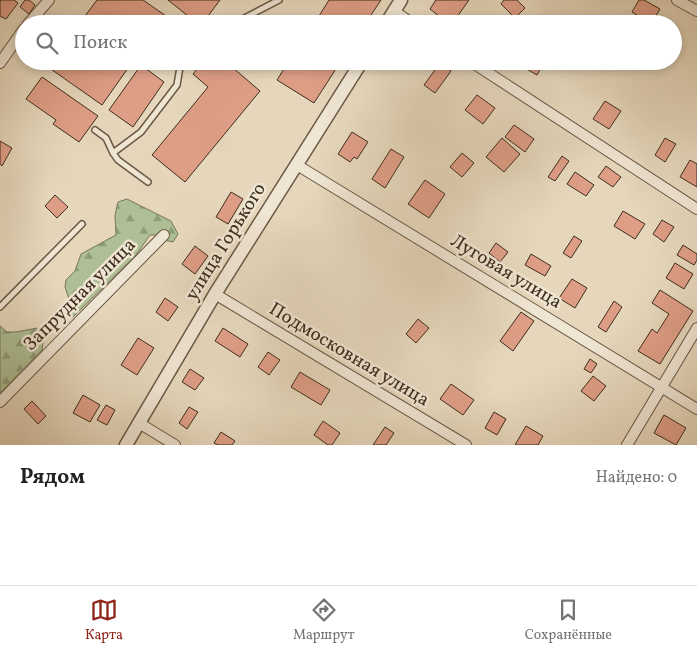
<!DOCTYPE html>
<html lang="ru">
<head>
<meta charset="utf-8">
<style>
  body { margin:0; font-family:Vollkorn,serif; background:#f2f2f2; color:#202124 }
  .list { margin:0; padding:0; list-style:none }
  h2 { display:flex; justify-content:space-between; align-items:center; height:65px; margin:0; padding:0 20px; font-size:21px }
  h2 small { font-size:16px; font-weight:400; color:#757577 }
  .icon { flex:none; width:28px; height:28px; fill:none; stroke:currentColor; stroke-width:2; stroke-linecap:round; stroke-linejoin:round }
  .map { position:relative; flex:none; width:697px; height:445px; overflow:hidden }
  .search { position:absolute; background:#fff; box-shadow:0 2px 8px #0003; left:15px; right:15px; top:15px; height:55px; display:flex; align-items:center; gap:12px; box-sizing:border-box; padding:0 18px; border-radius:28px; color:#757577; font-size:19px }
  .sheet { height:140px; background:#fff }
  nav { display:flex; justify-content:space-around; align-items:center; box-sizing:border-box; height:70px; border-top:1px solid #e0e0e0; background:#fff; font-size:14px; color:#757577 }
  nav a { display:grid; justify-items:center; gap:2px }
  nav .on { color:#8f2418 }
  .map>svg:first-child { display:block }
</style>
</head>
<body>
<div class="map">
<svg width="697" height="445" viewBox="0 0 697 445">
  <defs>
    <pattern id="forest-firs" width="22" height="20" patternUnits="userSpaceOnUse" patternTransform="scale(1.25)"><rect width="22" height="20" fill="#aebf96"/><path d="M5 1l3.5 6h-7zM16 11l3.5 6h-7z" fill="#8f9c7a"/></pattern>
  </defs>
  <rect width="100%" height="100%" fill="#e6d7bc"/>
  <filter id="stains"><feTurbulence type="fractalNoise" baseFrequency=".004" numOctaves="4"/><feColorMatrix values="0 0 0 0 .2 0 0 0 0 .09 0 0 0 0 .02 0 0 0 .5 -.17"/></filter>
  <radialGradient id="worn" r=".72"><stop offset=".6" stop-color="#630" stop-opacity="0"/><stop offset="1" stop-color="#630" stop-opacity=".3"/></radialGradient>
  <path fill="url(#forest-firs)" stroke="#76765a" d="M127,199L171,221L178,234L173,242L164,240L158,235H150L136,255L74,316L71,318L67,316V312L71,305L65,287L66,280L75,271L81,254L116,235L115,215L118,202Z
    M0,326L7,332H16L37,328L44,335L42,350L0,393Z"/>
  <path fill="#de9e86" stroke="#3f2e1d" d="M0,0H14L18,3L6,19L0,16Z
    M25,0H29L35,5L29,14L20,7Z
    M97,0H143L166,16L160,24H79Z
    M168,0H220L202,24H198Z
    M329,0H381L365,24H314Z
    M436,0H469L452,24H449L430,9Z
    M504,0H517L525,8L515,18L501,4Z
    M639,0H644L660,9L651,24L632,12Z
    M52,61H133L102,105L48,67Z
    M204,61H225L260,91L185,182L152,155L208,87L193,74Z
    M289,61H341L314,103L277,80Z
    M517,61H545L537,75L516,63Z
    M440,63L451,71L435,93L424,85Z
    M141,65L164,82L133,127L109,110Z
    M42,77L98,116L79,142L53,124L56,120L26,99Z
    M477,95L495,108L483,124L465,110Z
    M605,101L621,111L609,129L593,119Z
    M514,125L534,139L525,152L505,137Z
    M352,132L368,142L357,159L354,157L350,162L338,154Z
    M502,138L520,154L504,172L486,157Z
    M665,138L676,144L665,162L655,155Z
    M0,141L12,148L2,166L0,164Z
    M391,149L404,157L385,188L372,179Z
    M462,153L474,163L462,177L450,167Z
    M562,156L569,161L555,181L548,177Z
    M690,160L697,164V187L680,177Z
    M606,166L621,177L613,187L598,177Z
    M575,172L594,185L586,196L567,184Z
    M425,180L445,194L429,218L408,204Z
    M231,192L243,199L228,224L216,217Z
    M55,195L68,207L57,218L45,206Z
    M623,211L645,224L635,239L614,226Z
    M662,220L674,227L664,242L653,234Z
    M574,236L582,241L571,258L563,253Z
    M496,243L508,252L500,262L489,253Z
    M683,245L697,254V260L694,265L677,255Z
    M195,246L208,256L195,274L182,264Z
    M531,254L551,266L545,276L525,265Z
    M675,263L693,274L684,289L666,278Z
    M572,279L587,288L575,308L559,298Z
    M660,290L693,311L660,364L638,351L652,329L657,333L669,314L652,303Z
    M165,298L178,307L168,321L156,312Z
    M614,301L622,307L606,332L598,327Z
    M521,312L534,321L513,351L500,341Z
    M418,319L429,328L416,343L406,334Z
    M223,328L248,344L240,357L215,341Z
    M138,338L154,348L137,375L121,365Z
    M268,352L280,360L269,375L258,367Z
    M590,359L597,364L591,373L584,369Z
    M190,369L204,378L195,390L182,382Z
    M300,372L330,390L321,405L291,387Z
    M593,376L606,386L594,401L581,391Z
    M451,384L474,400L463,415L440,399Z
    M83,395L100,405L90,422L73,413Z
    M32,401L46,416L38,424L24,409Z
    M106,405L115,410L107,425L97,420Z
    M189,407L198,412L187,429L179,423Z
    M494,412L506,419L497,435L485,428Z
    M664,415L686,428L676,445L654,433Z
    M323,421L340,433L332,445H328L314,435Z
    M526,426L543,436L538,445H515Z
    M385,427L394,433L386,445H373Z
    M221,432L235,441L232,445H218L214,443Z"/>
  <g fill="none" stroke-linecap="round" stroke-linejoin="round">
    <g stroke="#695845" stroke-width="8">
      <path id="service" d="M233,24L279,0
        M95,130L106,138L113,153L118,160L148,182
        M113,153L141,132L177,85L181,61
        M0,307L82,224"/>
    </g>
    <g stroke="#695845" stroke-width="12">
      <path id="minor" d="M677,0L697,11
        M394,11L413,24
        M28,24L49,0
        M470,61L697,209
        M0,63L24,29
        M297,165L697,409
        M215,294L466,445
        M0,402L164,235
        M139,423L175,445
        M627,445L697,328"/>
    </g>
    <g stroke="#695845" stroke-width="15">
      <path id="tertiary" d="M386,24L401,0
        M126,445L215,294L362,61"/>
    </g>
    <use href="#service" stroke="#efe5d3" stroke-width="5"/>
    <use href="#minor" stroke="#efe5d3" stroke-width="10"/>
    <use href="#tertiary" stroke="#efe5d3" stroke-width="12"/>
  </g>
  <g text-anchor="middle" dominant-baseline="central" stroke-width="5" stroke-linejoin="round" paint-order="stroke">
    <g font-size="19" fill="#3f2e1d" stroke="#efe5d3">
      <text transform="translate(226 242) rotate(-58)">улица Горького</text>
      <text transform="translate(506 272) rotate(31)">Луговая улица</text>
      <text transform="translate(80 295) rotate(-45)">Запрудная улица</text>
      <text transform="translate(349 355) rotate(31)">Подмосковная улица</text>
    </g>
  </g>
  <rect width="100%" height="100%" filter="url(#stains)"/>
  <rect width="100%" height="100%" fill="url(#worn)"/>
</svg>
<div class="search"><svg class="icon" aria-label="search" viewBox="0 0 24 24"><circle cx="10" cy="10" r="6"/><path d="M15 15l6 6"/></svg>Поиск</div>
</div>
<section class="sheet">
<h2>Рядом<small>Найдено: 0</small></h2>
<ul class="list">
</ul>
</section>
<nav>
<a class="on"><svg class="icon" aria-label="map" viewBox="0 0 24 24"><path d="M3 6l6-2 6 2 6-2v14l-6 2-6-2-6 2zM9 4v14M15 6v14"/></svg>Карта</a>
<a><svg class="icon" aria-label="directions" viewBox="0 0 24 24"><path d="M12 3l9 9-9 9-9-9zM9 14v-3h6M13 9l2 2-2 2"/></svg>Маршрут</a>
<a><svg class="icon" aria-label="saved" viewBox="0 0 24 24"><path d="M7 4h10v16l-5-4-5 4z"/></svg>Сохранённые</a>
</nav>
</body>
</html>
